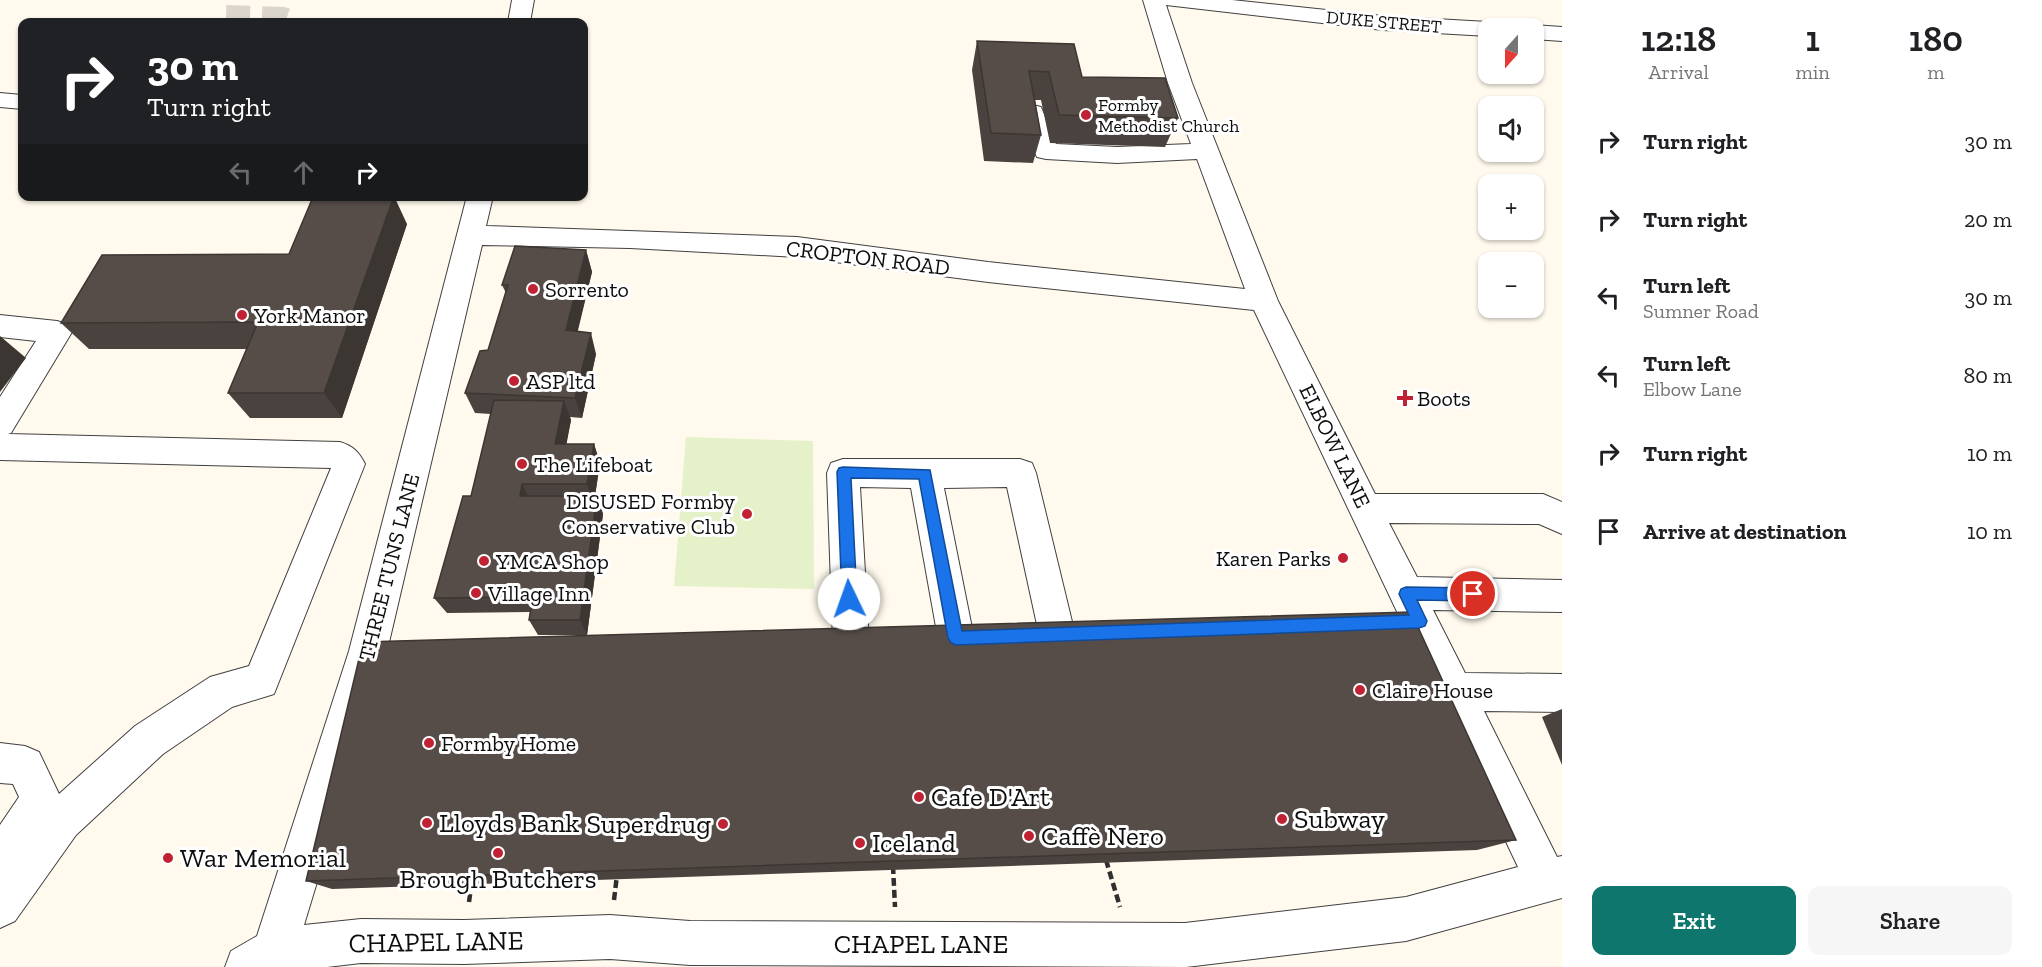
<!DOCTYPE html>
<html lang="en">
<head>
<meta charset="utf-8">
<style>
  :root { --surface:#fff; --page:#f6f6f6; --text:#202124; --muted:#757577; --accent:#0f766e }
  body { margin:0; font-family:"Zilla Slab",serif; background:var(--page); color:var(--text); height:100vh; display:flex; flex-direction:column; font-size:22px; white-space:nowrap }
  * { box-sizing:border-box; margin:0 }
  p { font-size:20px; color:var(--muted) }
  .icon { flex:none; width:33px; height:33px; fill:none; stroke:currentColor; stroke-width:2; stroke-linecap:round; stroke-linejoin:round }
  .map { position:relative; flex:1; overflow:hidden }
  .details { display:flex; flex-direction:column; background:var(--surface); width:480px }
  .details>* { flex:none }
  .banner { position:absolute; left:18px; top:18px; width:570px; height:183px; border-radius:12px; box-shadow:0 2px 4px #0004; background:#202124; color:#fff; overflow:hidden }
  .needle { width:39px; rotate:201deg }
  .tools { position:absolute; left:1478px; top:18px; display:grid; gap:12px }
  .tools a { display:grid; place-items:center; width:66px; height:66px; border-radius:12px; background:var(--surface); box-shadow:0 2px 4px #0004; font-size:30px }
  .pin { position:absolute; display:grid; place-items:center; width:51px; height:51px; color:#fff; margin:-26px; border:3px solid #fff; border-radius:50%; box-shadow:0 2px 6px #0007 }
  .me { position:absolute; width:66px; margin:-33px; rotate:357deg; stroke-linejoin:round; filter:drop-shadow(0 0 4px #0008) }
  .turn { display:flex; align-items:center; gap:21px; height:126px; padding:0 30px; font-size:27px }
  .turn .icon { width:78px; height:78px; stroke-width:2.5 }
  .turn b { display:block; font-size:42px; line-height:51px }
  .lanes { display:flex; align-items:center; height:57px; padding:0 30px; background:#0003; justify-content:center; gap:30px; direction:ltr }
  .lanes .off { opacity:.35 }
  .eta { display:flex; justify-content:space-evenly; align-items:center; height:102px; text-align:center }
  .eta b { font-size:36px; font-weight:600; line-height:42px }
  .action { display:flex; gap:12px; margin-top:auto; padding:12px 30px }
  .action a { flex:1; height:69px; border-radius:12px; background:var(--accent); color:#fff; font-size:24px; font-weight:600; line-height:69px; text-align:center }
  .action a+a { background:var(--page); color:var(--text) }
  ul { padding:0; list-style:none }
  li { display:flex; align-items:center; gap:18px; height:78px; padding:0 30px }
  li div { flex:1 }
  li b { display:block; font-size:22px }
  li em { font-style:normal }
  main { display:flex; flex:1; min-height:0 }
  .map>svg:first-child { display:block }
</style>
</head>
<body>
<main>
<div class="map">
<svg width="1562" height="967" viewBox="0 0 1562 967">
  <rect width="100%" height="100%" fill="#fffaed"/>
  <path fill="#e5f1c8" d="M686,437L813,441L814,589L674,586Z"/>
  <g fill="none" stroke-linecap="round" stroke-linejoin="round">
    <path stroke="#dbd6cb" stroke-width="24" stroke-dasharray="24 12" stroke-linecap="butt" d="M226,17L283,19L291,22"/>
    <g stroke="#404040" stroke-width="2">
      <path id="minor" d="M512,0H534L530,22H508Z
        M1143,0H1232L1383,16L1488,22L1496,24L1499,28H1488V36L1383,30L1166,5L1192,83L1278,301L1375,494H1543L1562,502V534L1539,524L1389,523L1417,577L1562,580V612L1433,610L1465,673L1562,674V712L1484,711L1557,857L1562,856V898L1406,941L1186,967L690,965L610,959L464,964L361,963L327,967H225L231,951L257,936L349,651L467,196H493L486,226L797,237L988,262L1245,289L1197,159L1117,163L1046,159L1037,157L1034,151L1021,112L1025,107L1033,105L1041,107L1056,144L1117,147L1191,144L1168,83ZM482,245L630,248L797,257L988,282L1254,310L1518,867L1406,897L1185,923L690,921L610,915L464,920L361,919L304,925L387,651Z
        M1533,25L1562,27V41L1533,39V28H1524Z
        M0,93L22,95V109L0,107Z
        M0,315L57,321L67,324L72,332L11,433L8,434L340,442C353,446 359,452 365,464L274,694L232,707L163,754L76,835L15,921L0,928V825L19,797L13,784L0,783V743L25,746L39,752L59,794L135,726L210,677L249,666L331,468L0,460V397L36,341L0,337Z
        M843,459H1020L1032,463L1036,473L1075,634L1070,646L1057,651L1044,646L1039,634L1007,487L944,488L974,638L969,650L956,655L943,650L938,638L911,488L860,487L869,641L864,653L851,658L838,653L833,641L827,473L831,463Z"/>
    </g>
    <path stroke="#2f2f2f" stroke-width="4.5" stroke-dasharray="8 4" stroke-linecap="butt" d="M1106,860L1120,907
      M893,866L895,907
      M614,900L617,875
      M469,902L472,880"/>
    <use href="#minor" fill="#fff" fill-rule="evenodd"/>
  </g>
  <path fill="#4a423f" d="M977,41L1082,77L1178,118L1165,147L1050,143L1041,100H1035L1041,135L1033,163L984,161L972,70Z
    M407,224L342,418H250L228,393L247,349H89L61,323L289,254Z
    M586,250L592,272L577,332L596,354L582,418L570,417L571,420L566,444H594L600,463L595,496H597L603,514L587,635H538L529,620L530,612L447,613L434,598L471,496L491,414L475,413L465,393L488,350L506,293L502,285Z
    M1562,709V765L1542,717Z
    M1516,840L1477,850L332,889L306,881Z"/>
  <path fill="#3c3633" d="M394,196L407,224L342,418L324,393Z
    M586,250L592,272L573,351L566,330Z
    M591,333L596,354L582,418L575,398Z
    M0,336L26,358L0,392Z
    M564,401L571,420L563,463L555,444Z
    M594,444L600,463L594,502L587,484Z
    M522,484L531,502L520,496Z
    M597,496L603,514L587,635L580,620Z"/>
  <path fill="#564d49" stroke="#3c3633" stroke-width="1.5" d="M977,41L1074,44L1082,77L1165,78L1178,118L1059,115L1049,72L1029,71L1041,135L991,133Z
    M394,196L324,393H228L258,322L61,323L102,255L289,254L313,197Z
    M515,246L586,250L566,330L591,333L575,398L465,393L480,351L488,350L508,285H502Z
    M494,400L564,401L555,444H594L587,484H522L520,496H597L580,620H529L533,597L434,598L463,496H471Z
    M1411,612L1516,840L306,881L363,642Z"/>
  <path fill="#1a73e8" stroke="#114b97" stroke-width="1.5" d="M843,467L930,470L962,631L1409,615L1399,594L1401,589L1406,587L1473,588L1478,590L1480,594L1478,599L1473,601L1417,600L1427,621L1425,626L1419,628L956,645L951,643L948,638L919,479L851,478L857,599L854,604L849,606L844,604L842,599L837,472L839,468Z"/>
  <g fill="#c02234" stroke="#fff" stroke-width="2">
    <circle cx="1086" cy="115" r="6"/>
    <circle cx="533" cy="289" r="6"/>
    <circle cx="242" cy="315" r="6"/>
    <circle cx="514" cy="381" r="6"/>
    <path d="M1402 389h6v6h6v6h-6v6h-6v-6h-6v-6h6z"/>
    <circle cx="522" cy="464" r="6"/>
    <circle cx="747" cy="514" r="6"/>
    <circle cx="1343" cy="558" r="6"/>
    <circle cx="484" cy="561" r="6"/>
    <circle cx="476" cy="593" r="6"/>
    <circle cx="1360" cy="690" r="6"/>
    <circle cx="429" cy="743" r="6"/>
    <circle cx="919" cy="797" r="6"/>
    <circle cx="1282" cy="819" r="6"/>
    <circle cx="427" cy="823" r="6"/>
    <circle cx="723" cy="824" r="6"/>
    <circle cx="1029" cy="836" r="6"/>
    <circle cx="860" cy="843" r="6"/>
    <circle cx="498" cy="853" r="6"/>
    <circle cx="168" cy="858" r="6"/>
  </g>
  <g text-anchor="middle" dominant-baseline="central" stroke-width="6" stroke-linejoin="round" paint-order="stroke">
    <g font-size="18" fill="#0d0d0d" stroke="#fff">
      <text transform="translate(1384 22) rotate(5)">DUKE STREET</text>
    </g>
    <g font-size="18" fill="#0d0d0d" stroke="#fff" text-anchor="start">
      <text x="1098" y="105">Formby<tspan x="1098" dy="21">Methodist Church</tspan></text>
    </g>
    <g font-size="22" fill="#0d0d0d" stroke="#fff">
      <text transform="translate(868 258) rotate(7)">CROPTON ROAD</text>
      <text transform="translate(1335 446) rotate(64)">ELBOW LANE</text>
      <text transform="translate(389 567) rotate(-76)">THREE TUNS LANE</text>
    </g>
    <g font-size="22" fill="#0d0d0d" stroke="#fff" text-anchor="start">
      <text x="545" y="289">Sorrento</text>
      <text x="254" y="315">York Manor</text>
      <text x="526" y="381">ASP ltd</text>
      <text x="1417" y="398">Boots</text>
      <text x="534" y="464">The Lifeboat</text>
      <text x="735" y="501" text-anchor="end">DISUSED Formby<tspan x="735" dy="25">Conservative Club</tspan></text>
      <text x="1331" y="558" text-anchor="end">Karen Parks</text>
      <text x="496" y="561">YMCA Shop</text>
      <text x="488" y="593">Village Inn</text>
      <text x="1372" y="690">Claire House</text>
      <text x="441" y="743">Formby Home</text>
    </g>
    <g font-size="27" fill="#0d0d0d" stroke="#fff" text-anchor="start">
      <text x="931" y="797">Cafe D'Art</text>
      <text x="1294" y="819">Subway</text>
      <text x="439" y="823">Lloyds Bank</text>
      <text x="711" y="824" text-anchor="end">Superdrug</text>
      <text x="1041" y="836">Caffè Nero</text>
      <text x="872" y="843">Iceland</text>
      <text x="180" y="858">War Memorial</text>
      <text x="498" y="879" text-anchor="middle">Brough Butchers</text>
    </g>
    <g font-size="27" fill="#0d0d0d" stroke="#fff">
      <text transform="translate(436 942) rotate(-1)">CHAPEL LANE</text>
      <text x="921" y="944">CHAPEL LANE</text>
    </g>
  </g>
</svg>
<div class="tools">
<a><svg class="needle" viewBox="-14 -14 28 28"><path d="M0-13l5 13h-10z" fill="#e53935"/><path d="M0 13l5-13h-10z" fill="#757577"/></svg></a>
<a><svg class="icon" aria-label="sound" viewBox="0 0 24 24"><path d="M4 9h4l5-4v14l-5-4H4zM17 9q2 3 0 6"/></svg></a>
<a>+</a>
<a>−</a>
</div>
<div class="pin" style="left:1473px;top:594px;background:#d93025"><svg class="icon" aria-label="arrive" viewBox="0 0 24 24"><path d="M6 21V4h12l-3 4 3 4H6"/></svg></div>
<svg class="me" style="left:849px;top:599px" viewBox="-20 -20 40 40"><circle r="19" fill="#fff"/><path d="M0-13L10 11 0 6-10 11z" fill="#1a73e8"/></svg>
<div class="banner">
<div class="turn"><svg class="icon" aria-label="right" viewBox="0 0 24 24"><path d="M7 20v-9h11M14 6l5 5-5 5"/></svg><div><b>30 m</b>Turn right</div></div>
<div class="lanes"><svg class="icon off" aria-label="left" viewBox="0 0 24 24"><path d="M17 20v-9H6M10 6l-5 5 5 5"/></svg><svg class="icon off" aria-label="ahead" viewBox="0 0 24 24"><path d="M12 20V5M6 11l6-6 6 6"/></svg><svg class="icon" aria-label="right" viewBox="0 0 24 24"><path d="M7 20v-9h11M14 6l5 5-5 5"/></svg></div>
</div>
</div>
<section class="details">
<div class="eta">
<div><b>12:18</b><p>Arrival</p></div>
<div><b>1</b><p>min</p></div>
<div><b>180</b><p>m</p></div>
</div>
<ul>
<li><svg class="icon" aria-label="right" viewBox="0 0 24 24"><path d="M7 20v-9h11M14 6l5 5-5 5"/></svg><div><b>Turn right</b></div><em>30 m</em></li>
<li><svg class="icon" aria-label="right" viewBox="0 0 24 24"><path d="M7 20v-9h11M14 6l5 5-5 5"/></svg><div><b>Turn right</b></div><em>20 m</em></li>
<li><svg class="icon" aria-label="left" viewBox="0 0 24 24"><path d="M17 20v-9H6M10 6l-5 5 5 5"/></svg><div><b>Turn left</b><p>Sumner Road</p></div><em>30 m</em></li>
<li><svg class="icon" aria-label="left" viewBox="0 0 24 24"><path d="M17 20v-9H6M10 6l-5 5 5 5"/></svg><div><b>Turn left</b><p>Elbow Lane</p></div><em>80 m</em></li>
<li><svg class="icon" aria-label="right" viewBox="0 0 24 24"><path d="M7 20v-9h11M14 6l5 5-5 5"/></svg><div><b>Turn right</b></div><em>10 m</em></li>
<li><svg class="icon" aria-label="arrive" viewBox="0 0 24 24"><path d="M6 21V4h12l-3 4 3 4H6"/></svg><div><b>Arrive at destination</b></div><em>10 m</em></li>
</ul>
<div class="action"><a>Exit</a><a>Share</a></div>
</section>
</main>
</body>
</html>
